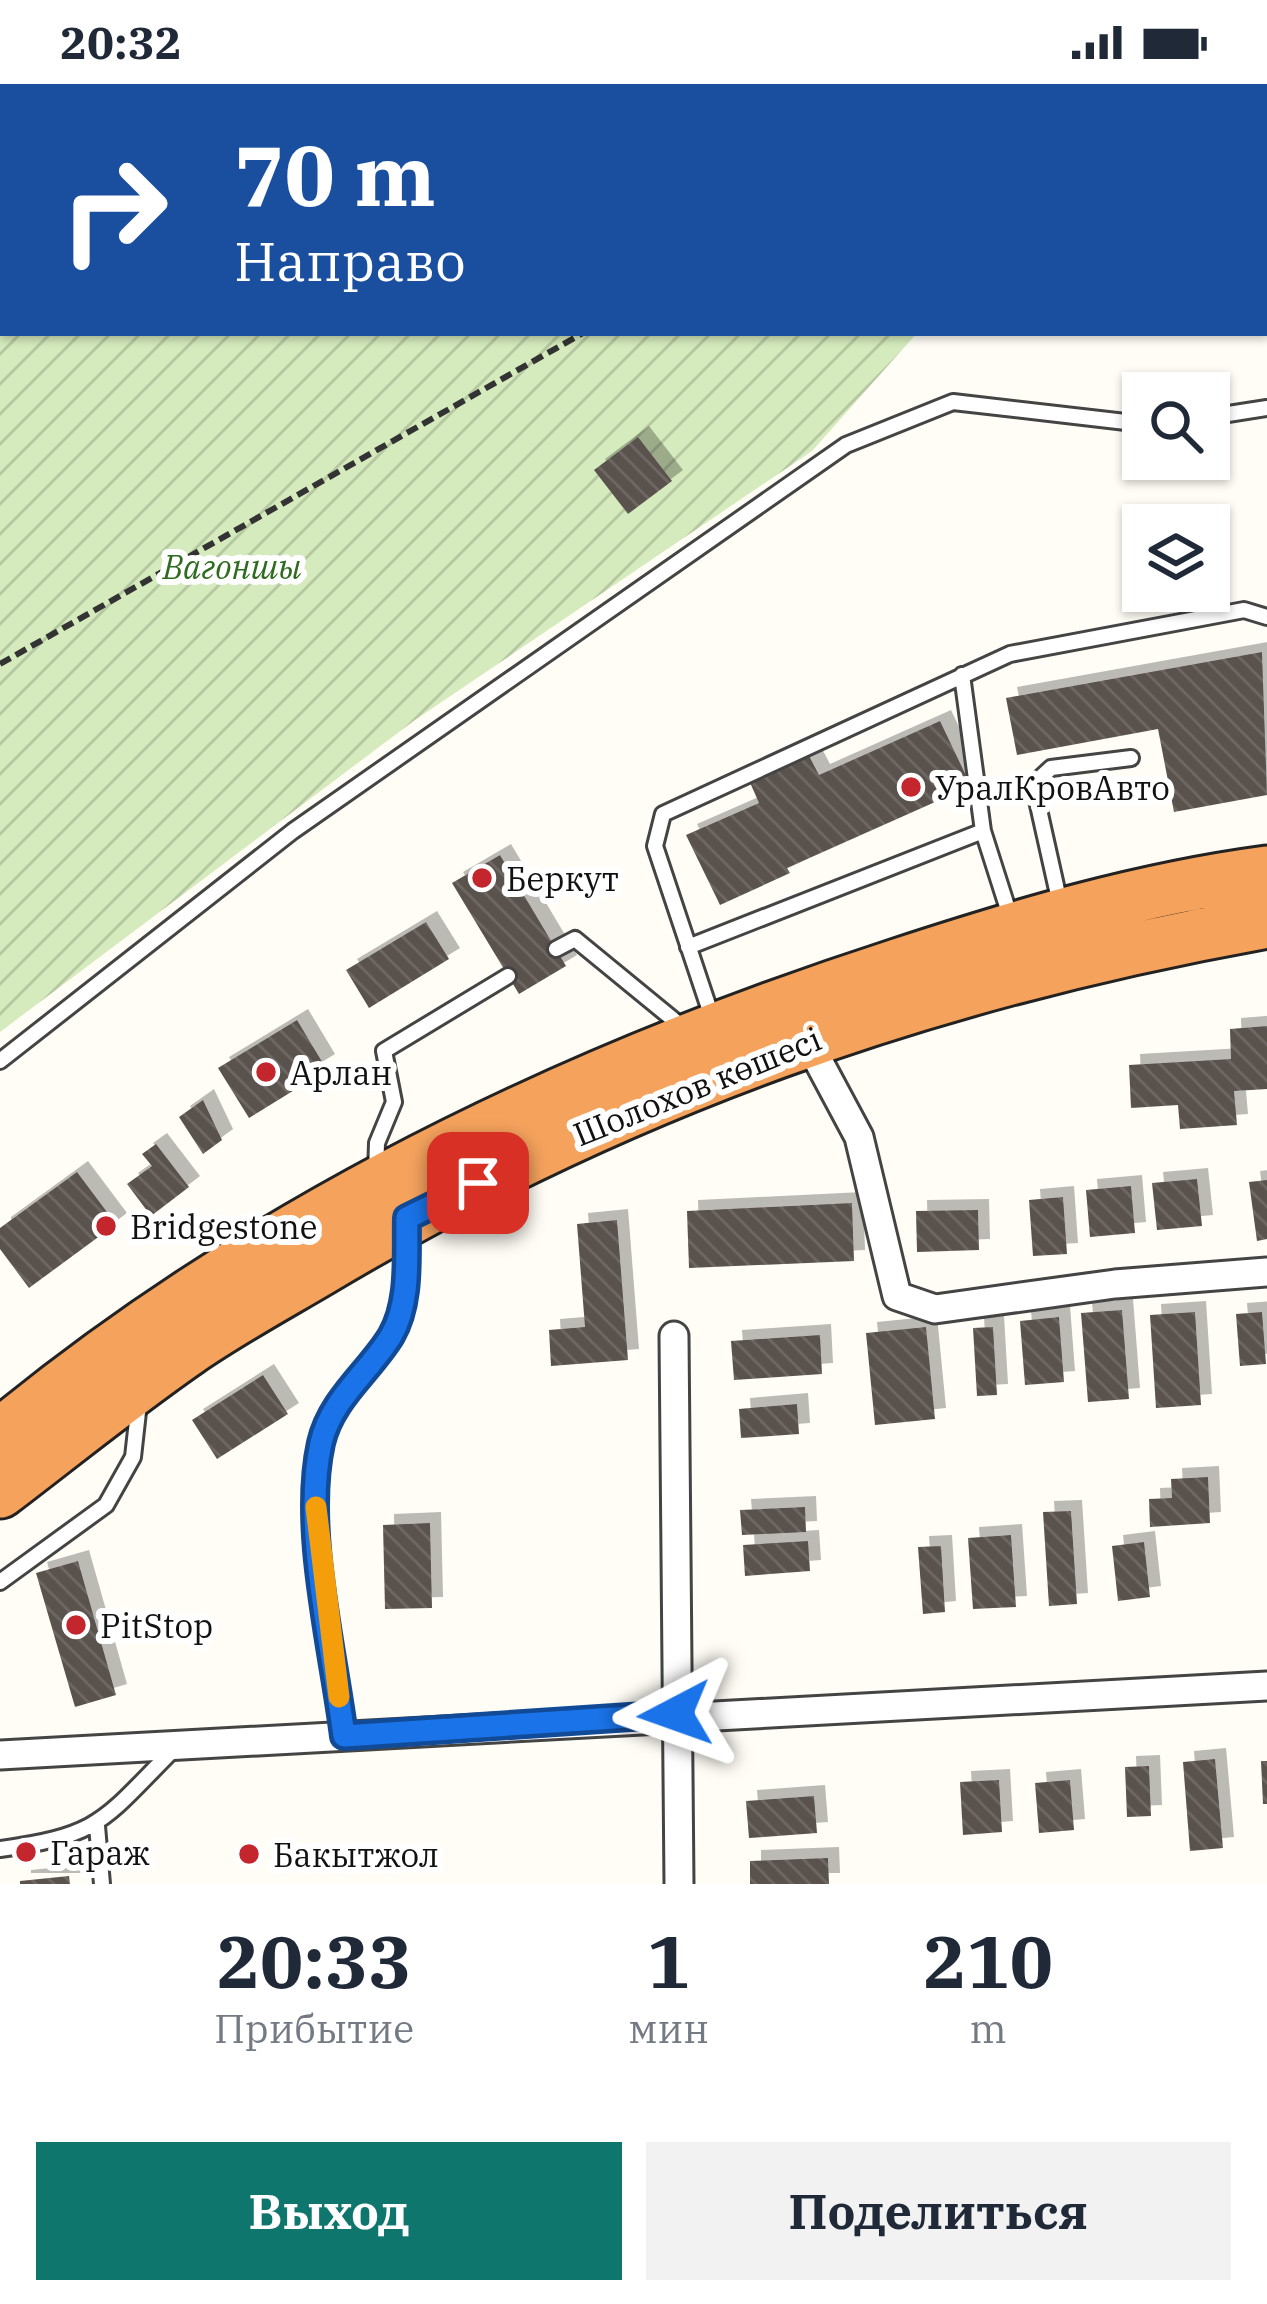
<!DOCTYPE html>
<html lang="ru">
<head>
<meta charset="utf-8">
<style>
  :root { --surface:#fff; --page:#f2f2f3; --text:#1f2937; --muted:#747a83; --accent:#0f766e }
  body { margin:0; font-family:"IBM Plex Serif",serif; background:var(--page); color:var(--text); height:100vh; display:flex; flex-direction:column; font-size:45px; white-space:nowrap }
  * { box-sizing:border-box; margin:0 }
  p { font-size:39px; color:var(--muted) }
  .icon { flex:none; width:66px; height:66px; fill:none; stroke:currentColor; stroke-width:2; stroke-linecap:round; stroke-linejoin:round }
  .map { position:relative; height:1800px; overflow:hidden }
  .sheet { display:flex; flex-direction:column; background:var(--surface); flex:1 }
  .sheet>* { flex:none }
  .guide { position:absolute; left:0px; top:0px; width:1269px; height:252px; box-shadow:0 3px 9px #0004; background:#1a4fa0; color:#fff; overflow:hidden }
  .buttons { position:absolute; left:1122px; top:288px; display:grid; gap:24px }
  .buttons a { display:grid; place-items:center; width:108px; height:108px; border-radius:0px; background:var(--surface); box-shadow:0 3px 9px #0004; font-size:60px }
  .pin { position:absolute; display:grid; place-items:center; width:102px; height:102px; color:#fff; margin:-51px; border-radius:24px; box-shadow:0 6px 18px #0006 }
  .me { position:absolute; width:132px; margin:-66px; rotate:266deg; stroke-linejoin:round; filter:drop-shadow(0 0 9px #0008) }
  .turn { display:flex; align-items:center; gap:42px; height:252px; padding:0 36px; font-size:54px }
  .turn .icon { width:156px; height:156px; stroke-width:2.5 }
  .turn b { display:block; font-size:84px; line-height:102px }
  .eta { display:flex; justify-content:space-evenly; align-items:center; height:204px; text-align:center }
  .eta b { font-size:72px; font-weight:700; line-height:84px }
  .action { display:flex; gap:24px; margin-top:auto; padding:24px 36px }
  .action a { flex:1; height:138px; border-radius:0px; background:var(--accent); color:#fff; font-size:48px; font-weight:700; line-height:138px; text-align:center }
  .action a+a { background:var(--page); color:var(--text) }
  .status { display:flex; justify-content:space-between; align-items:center; height:84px; padding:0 60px; background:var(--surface); direction:ltr }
  .status svg { height:33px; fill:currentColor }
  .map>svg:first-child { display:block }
</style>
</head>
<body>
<div class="status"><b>20:32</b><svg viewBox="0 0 49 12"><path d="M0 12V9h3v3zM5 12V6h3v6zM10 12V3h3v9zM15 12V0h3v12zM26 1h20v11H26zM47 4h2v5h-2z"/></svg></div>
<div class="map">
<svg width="1267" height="1800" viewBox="0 0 1267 1800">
  <defs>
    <pattern id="garden-furrows" width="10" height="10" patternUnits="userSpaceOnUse" patternTransform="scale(3)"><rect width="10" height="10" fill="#d5ebbd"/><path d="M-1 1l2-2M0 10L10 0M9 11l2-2" fill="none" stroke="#b6c8a1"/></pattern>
    <pattern id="building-back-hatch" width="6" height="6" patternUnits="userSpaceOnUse" patternTransform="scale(3)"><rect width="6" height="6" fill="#5a524d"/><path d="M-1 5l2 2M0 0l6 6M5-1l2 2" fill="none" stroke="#6d6662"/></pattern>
    <filter id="shadow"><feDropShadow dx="11" dy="-11" stdDeviation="0" flood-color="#0004"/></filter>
  </defs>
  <rect width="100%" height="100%" fill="#fffdf5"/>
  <path fill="url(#garden-furrows)" d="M0,0H1138L3,3V249H917L812,367L415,636L0,948Z"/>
  <path fill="url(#building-back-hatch)" filter="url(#shadow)" d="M638,353L672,397L628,430L594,386Z
    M1262,568L1267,711L1174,728L1158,645L1017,671L1006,614Z
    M940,637L971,702L787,784L790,789L720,821L686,751L759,719L748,694L807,668L819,691Z
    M500,771L566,882L519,910L452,799Z
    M426,838L449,875L369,924L346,886Z
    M297,936L324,981L306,992L309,997L249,1034L218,984Z
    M1267,942V1005L1234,1007L1237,1041L1180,1045L1178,1021L1131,1024L1129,981L1231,975L1230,945Z
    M203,1016L222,1056L203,1070L179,1033Z
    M156,1060L189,1103L151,1132L127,1100L152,1082L142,1070Z
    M77,1088L116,1140L29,1204L0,1165V1144Z
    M1197,1095L1202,1142L1157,1146L1152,1099Z
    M1267,1096V1155L1257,1157L1249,1098Z
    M1131,1102L1135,1149L1090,1153L1086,1106Z
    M1063,1113L1067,1170L1033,1172L1029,1116Z
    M852,1119L854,1177L689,1184L687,1127Z
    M978,1126L979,1166L917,1168L916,1127Z
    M617,1136L628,1276L551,1282L549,1246L585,1243L577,1140Z
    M1122,1226L1129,1315L1088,1318L1081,1229Z
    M1195,1228L1201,1321L1156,1324L1150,1231Z
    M1262,1228L1266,1280L1240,1282L1236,1230Z
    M1059,1233L1064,1298L1025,1301L1020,1237Z
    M926,1243L935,1335L875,1341L866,1249Z
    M993,1243L997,1311L977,1312L973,1244Z
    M820,1251L822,1290L734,1296L731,1257Z
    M263,1291L288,1330L217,1375L192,1336Z
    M797,1320L799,1350L741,1354L739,1325Z
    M1208,1393L1210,1439L1150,1443L1149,1415L1172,1414L1171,1395Z
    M805,1423L806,1448L742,1451L740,1426Z
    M1071,1427L1077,1520L1049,1522L1043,1428Z
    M430,1439L432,1524L385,1525L383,1441Z
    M1011,1451L1016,1523L973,1525L968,1454Z
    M808,1457L810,1487L745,1492L743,1461Z
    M1144,1458L1150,1513L1118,1517L1112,1462Z
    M941,1462L945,1528L923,1530L918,1463Z
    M78,1477L116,1611L75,1623L36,1489Z
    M1215,1675L1223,1764L1190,1767L1183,1678Z
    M1261,1677H1267V1720H1263Z
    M1149,1682L1151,1732L1127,1733L1125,1683Z
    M999,1696L1002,1748L963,1751L960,1698Z
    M1070,1696L1074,1746L1039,1749L1035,1699Z
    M814,1712L817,1749L749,1754L746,1717Z
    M828,1774L829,1800H750V1777Z
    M69,1792L70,1800H20V1797Z"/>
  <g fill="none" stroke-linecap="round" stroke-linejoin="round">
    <g stroke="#444" stroke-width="20">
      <path id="lane" d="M1209,333L1267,324
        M962,591L983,747
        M1061,824L1036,712L1038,696L1051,684L1131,674
        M688,863L983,747L1012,838
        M556,865L575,855L686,946
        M714,939L655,762L663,730L1010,570L1244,526L1267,533
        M0,977L293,747L846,361L953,318L1143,340
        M376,1089L377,1059L394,1018L384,967L508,892
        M0,1498L106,1421L133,1373L139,1319
        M343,1652C333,1570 302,1436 321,1358C332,1313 371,1288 392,1251C408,1222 406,1183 407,1151
        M97,1742L102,1800
        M0,1765C102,1751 103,1736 173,1666"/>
    </g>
    <g stroke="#444" stroke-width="33">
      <path id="street" d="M806,954L859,1053L897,1212L935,1225L1115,1200L1267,1188
        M674,1252L679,1800
        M0,1671L1267,1602"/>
    </g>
    <g stroke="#222" stroke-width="57">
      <path id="highway" d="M0,1351C261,1135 576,985 897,881C1019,841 1140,805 1267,788
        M0,1408C62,1361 123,1311 188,1266C230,1237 276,1212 320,1186C618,1008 926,899 1267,838"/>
    </g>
    <path stroke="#333" stroke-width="6" stroke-dasharray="12 6" stroke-linecap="butt" d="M767,0L859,3
      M1090,3L1093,0
      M0,166H3
      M0,580L583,249"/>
    <use href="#lane" stroke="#fff" stroke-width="14"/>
    <use href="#street" stroke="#fff" stroke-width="27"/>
    <use href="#highway" stroke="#f5a25d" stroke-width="51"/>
  </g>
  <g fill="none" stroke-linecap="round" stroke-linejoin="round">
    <g stroke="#114b97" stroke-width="30">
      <path id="route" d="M478,1099L407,1134C406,1171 411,1218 391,1252C369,1288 331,1315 321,1359C302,1444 333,1565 344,1652L675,1630"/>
    </g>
    <use href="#route" stroke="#1a73e8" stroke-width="21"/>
    <path stroke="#f59e0b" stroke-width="21" d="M316,1423L339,1613"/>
  </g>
  <g fill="#c4262e" stroke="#fff" stroke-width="4.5">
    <circle cx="911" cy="703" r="12"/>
    <circle cx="482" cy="794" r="12"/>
    <circle cx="266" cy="988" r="12"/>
    <circle cx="106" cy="1142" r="12"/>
    <circle cx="76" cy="1541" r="12"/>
    <circle cx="26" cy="1768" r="12"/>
    <circle cx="249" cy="1770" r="12"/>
  </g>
  <g text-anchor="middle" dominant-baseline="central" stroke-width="12" stroke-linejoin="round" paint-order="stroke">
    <g font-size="33" font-style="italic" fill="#2f6b1f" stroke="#fff">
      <text x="232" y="482">Вагоншы</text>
    </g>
    <g font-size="33" fill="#111" stroke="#fff" text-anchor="start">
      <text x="935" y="703">УралКровАвто</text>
      <text x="506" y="794">Беркут</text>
      <text x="290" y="988">Арлан</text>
      <text x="130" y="1142">Bridgestone</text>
      <text x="100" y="1541">PitStop</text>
      <text x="50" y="1768">Гараж</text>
      <text x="273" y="1770">Бакытжол</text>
    </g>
    <g font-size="33" fill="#111" stroke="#fff">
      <text transform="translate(697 1002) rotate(-22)">Шолохов көшесі</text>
    </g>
  </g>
</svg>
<div class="buttons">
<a><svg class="icon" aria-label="search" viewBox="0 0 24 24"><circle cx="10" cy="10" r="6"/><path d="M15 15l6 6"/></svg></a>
<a><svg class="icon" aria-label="layers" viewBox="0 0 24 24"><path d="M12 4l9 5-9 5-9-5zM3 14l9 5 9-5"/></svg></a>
</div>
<div class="pin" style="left:478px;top:1099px;background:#d93025"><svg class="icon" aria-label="arrive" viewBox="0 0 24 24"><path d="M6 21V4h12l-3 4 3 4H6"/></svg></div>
<svg class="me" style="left:675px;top:1630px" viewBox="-20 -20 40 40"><path d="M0-17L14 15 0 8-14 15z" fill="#1a73e8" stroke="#fff" stroke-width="4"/></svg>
<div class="guide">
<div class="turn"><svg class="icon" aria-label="right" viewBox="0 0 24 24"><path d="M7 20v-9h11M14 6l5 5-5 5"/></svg><div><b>70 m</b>Направо</div></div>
</div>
</div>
<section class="sheet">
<div class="eta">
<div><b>20:33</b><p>Прибытие</p></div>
<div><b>1</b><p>мин</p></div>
<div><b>210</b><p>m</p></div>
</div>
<div class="action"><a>Выход</a><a>Поделиться</a></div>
</section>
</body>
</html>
